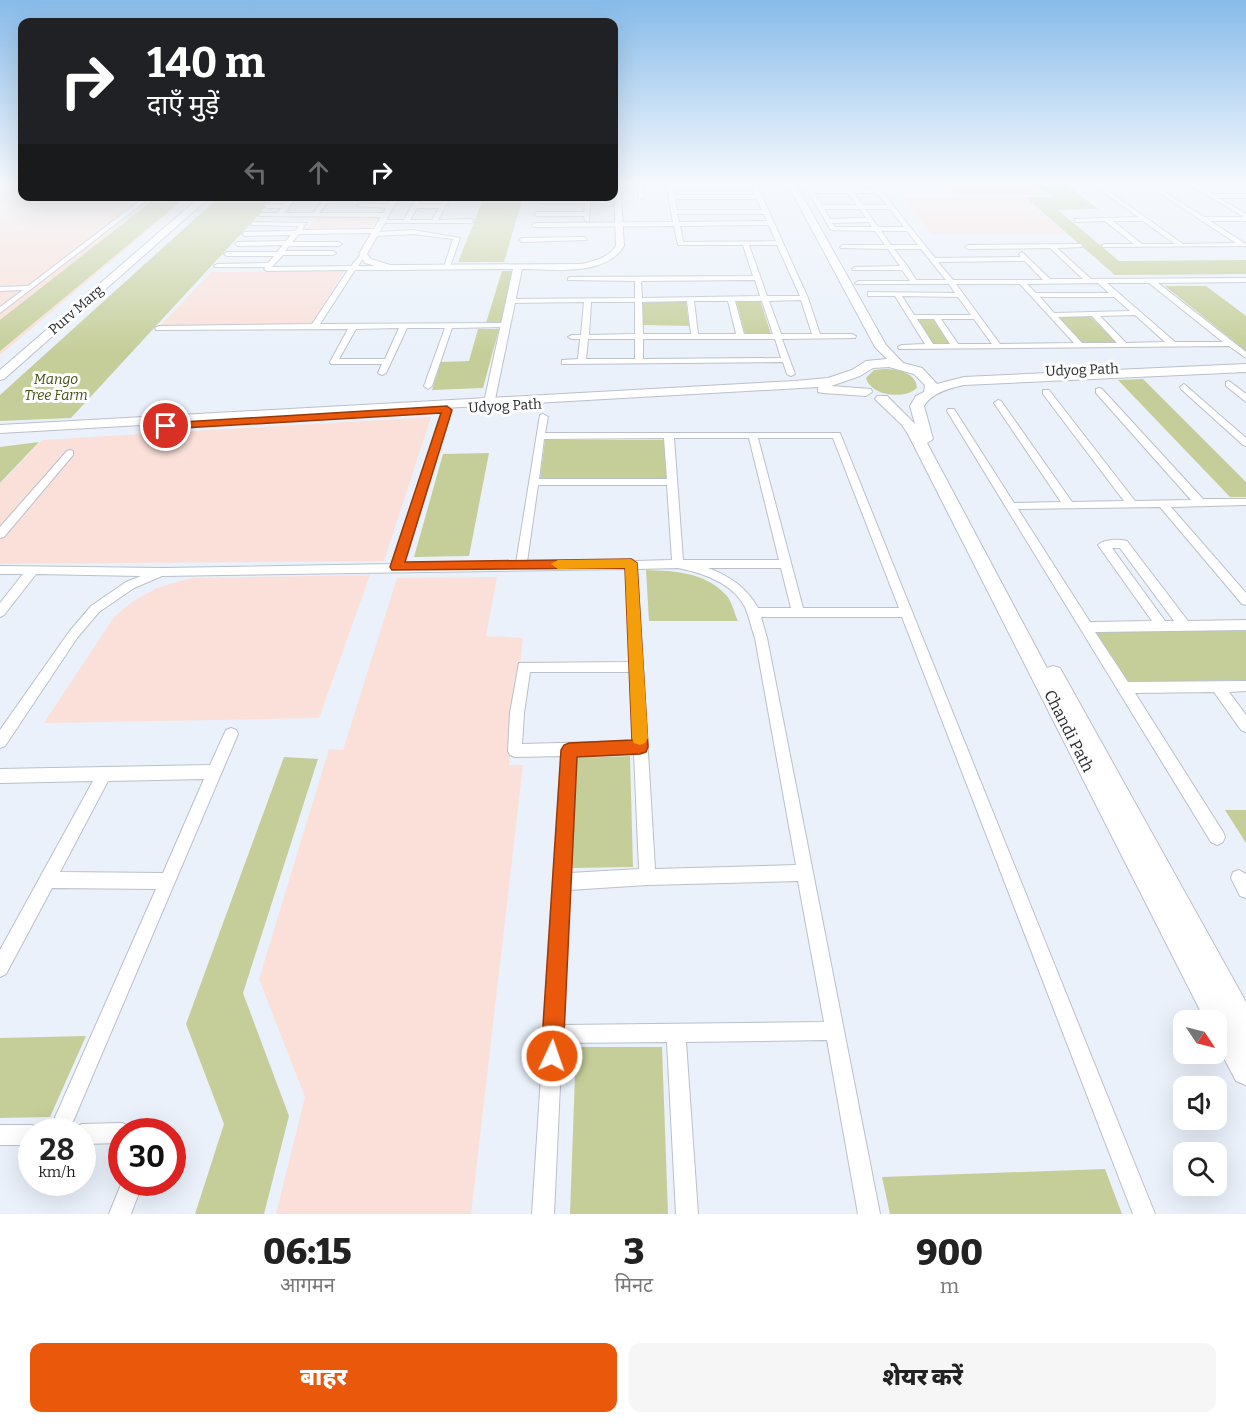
<!DOCTYPE html>
<html lang="hi">
<head>
<meta charset="utf-8">
<style>
  :root { --surface:#fff; --page:#f6f6f6; --text:#222; --muted:#767676; --accent:#ea580c }
  body { margin:0; font-family:Bitter,"Noto Sans Devanagari",serif; background:var(--page); color:var(--text); height:100vh; display:flex; flex-direction:column; font-size:22px; white-space:nowrap }
  * { box-sizing:border-box; margin:0 }
  p { font-size:20px; color:var(--muted) }
  .icon { flex:none; width:33px; height:33px; fill:none; stroke:currentColor; stroke-width:2; stroke-linecap:round; stroke-linejoin:round }
  .map { position:relative; height:1214px; overflow:hidden }
  .sheet { display:flex; flex-direction:column; background:var(--surface); flex:1 }
  .sheet>* { flex:none }
  .banner { position:absolute; left:18px; top:18px; width:600px; height:183px; border-radius:12px; box-shadow:0 6px 24px #0002; background:#202124; color:#fff; overflow:hidden }
  .needle { width:39px; rotate:125deg }
  .buttons { position:absolute; left:1173px; top:1010px; display:grid; gap:12px }
  .buttons a { display:grid; place-items:center; width:54px; height:54px; border-radius:12px; background:var(--surface); box-shadow:0 6px 24px #0002; font-size:30px }
  .speed { position:absolute; left:18px; top:1118px; display:flex; gap:12px; font-size:30px; font-weight:700; text-align:center }
  .speed>* { display:grid; place-content:center; width:78px; height:78px; border-radius:50%; background:var(--surface); box-shadow:0 6px 24px #0002; line-height:1 }
  .speed small { font-size:15px; font-weight:400 }
  .speed .limit { border:9px solid #d22; background:#fff; color:#111 }
  .pin { position:absolute; display:grid; place-items:center; width:51px; height:51px; color:#fff; margin:-26px; border:3px solid #fff; border-radius:50%; box-shadow:0 2px 6px #0007 }
  .me { position:absolute; width:66px; margin:-33px; rotate:3deg; stroke-linejoin:round; filter:drop-shadow(0 0 4px #0008) }
  .turn { display:flex; align-items:center; gap:21px; height:126px; padding:0 30px; font-size:27px }
  .turn .icon { width:78px; height:78px; stroke-width:2.5 }
  .turn b { display:block; font-size:42px; line-height:51px }
  .lanes { display:flex; align-items:center; height:57px; padding:0 30px; background:#0003; justify-content:center; gap:30px; direction:ltr }
  .lanes .off { opacity:.35 }
  .eta { display:flex; justify-content:space-evenly; align-items:center; height:102px; text-align:center }
  .eta b { font-size:36px; font-weight:800; line-height:42px }
  .button { display:flex; gap:12px; margin-top:auto; padding:12px 30px }
  .button a { flex:1; height:69px; border-radius:12px; background:var(--accent); color:#fff; font-size:24px; font-weight:800; line-height:69px; text-align:center }
  .button a+a { background:var(--page); color:var(--text) }
  .map>svg:first-child { display:block }
</style>
</head>
<body>
<div class="map">
<svg width="1246" height="1214" viewBox="0 0 1246 1214">
  <rect width="100%" height="100%" fill="#eaf1fa"/>
  <path fill="#f9e0d7" d="M0,183H22V196L188,197L0,355Z"/>
  <path fill="#fae0d9" d="M944,183H1033L1048,196H955Z
    M903,198H1025L1066,234H932Z
    M380,215L370,229L306,230L317,216Z
    M344,271L312,324L161,325L211,272Z
    M431,417L384,561L0,564V484L42,440Z
    M370,575L319,718L44,723L114,617L132,602L157,588L191,578Z
    M497,577L486,636L523,638L509,765H523L471,1214H276L305,1097L259,979L329,749L343,750L397,578Z"/>
  <path fill="#c5ce99" d="M1035,183H1064L1098,209L1058,210L1119,261L1246,260V274L1115,275L1025,197H1051Z
    M157,197H186L0,351V320Z
    M219,197H275L71,418L0,421V395Z
    M484,197H523L504,262H458Z
    M502,271H514L502,323H486Z
    M1165,286H1206L1246,316V351Z
    M736,300H760L771,334H745Z
    M643,301L686,302L689,326L643,325Z
    M1058,317H1091L1116,342H1082Z
    M934,318L952,345H931L914,319Z
    M478,329H499L483,388L432,390L441,362L469,361Z
    M884,369C897,369 916,372 917,388C904,400 871,396 866,378L874,370Z
    M1143,379L1246,482V497H1230L1118,380Z
    M545,440H666L669,479H540Z
    M39,442L0,483V447Z
    M489,453L469,556L414,557L443,454Z
    M646,570C674,571 705,572 726,595C732,601 734,613 738,621H649Z
    M1246,628V680L1127,682L1095,631Z
    M630,756L633,867L571,868L574,758Z
    M284,757L318,759L243,993L289,1116L264,1214H195L224,1124L186,1024Z
    M1225,810H1246V843Z
    M86,1036L50,1117L0,1118V1038Z
    M576,1047H662L668,1214H570Z
    M1105,1169L1122,1214H890L882,1177Z"/>
  <g fill="none" stroke-linecap="round" stroke-linejoin="round">
    <g stroke="#bac0c9" stroke-width="2">
      <path id="minor" d="M637,183H643L644,199L639,198Z
        M666,183H756L808,298L820,334H852L856,336L855,338L782,339L795,374L791,376L787,374L783,362L562,364V360L578,359L580,339H572L568,337L572,335H581L584,302L511,303H508V299L635,298V281L568,280V278L570,277L753,276L743,245H678L674,226L535,227L532,225L535,223L673,222ZM673,188H752L756,195H674ZM675,199H757L762,210H677ZM677,214H764L767,221L679,222ZM769,225L776,241L683,242L680,226ZM749,245H777L800,296H767ZM755,280L760,296L642,298L641,281ZM801,300L812,334H781L769,301ZM687,301L691,334H643L642,302ZM694,301H728L736,334H698ZM735,301H762L773,334H744ZM591,302H635V334L589,335ZM588,339H635V359H586ZM643,339H775L781,358L643,359Z
        M807,183L812,189H874L870,183H875L935,258L1021,257L1019,254L1022,252L1050,279H1083L1050,248L968,249L965,247L968,245L1080,244L1082,245V247L1057,248L1091,279L1246,278V282L1158,283L1246,352V358L1229,346L899,349L898,347L902,345L925,344L895,296H868V292L955,293L949,284H856L855,283L858,281H910L902,270H853L852,269L855,267L900,266L888,249L841,248L840,247L843,245H885L875,231L831,230L804,185ZM814,193H848L857,205H822ZM854,193H877L887,205H863ZM824,209H860L866,218L830,219ZM865,209H890L904,227H878ZM869,222L872,227H835L832,223ZM881,231H907L918,245H891ZM894,249H921L946,280H916L908,267ZM1025,261L1043,280H953L938,262ZM1098,283L1109,293H1036L1027,284ZM1107,283H1149L1223,342H1175ZM956,284H1020L1074,343L1000,344ZM902,296L958,297L971,315H914ZM1040,297H1114L1130,311L1054,313ZM1135,315L1165,342L1126,343L1100,316ZM1092,316L1117,343H1082L1058,317ZM917,319H934L950,344H933ZM941,319H974L992,344H958Z
        M1091,183H1097L1183,244L1236,243L1144,183H1172L1153,185L1204,217H1244L1187,183H1193L1213,194H1246V198H1218L1246,214V221H1210L1246,244V246L1102,247V245L1104,244H1134L1105,221L1076,222L1074,219L1138,217ZM1113,221H1143L1175,244H1142Z
        M146,196H152L0,313V307L23,290L0,291V287L28,286Z
        M271,196H298L284,213H313L327,196H332L319,213H386L389,215L386,217L259,216L261,213H277L282,208H267L265,205L285,204L290,199H273Z
        M363,196H399L400,197L397,199H365Z
        M417,196H423L418,204H441L446,196H451L438,220L471,219L474,221L471,223H380L382,220H404ZM417,208H439L432,220H410Z
        M585,196H591L589,221H585L584,216H537L534,214L537,212H584L585,203H539L536,201L539,199H585Z
        M359,203L391,204L394,206L391,208L357,206Z
        M253,222L306,223L302,230L376,229L378,232L413,230L460,238L450,267L447,269L444,267L453,239L413,234L375,236L373,233L299,234L292,242H339L342,244L339,246H289L285,251H333L336,253L333,255H283L272,267L351,266L363,252L366,254L358,266H389L392,268L389,270H355L320,324L506,323L510,325L506,327L452,328L432,386L428,389L424,386L445,328H407L386,373L382,375L378,373L382,364H331L330,362L348,329L156,330L155,328L159,326L312,324L348,270L267,271L264,269L265,267H215L214,266L217,264L268,263L274,256H227L224,254L227,252H277L283,245L238,246L235,244L238,242L286,241L291,235L245,236L242,234L245,232L295,231L299,226L251,225ZM399,328L385,359H339L356,329Z
        M585,237L587,240L522,242L519,240L522,238Z
        M1229,381L1246,394V402L1226,386V382Z
        M1184,384L1246,438V446L1243,445L1181,389L1180,387Z
        M1099,388L1102,389L1203,499H1246V505L1171,507L1246,593V605L1242,604L1160,507L1018,509L1090,622L1152,621L1098,545C1104,539 1119,539 1127,541L1188,621L1246,620V630L1095,632L1128,682L1246,681V691L1229,692L1246,715V732L1241,730L1214,692L1135,693L1223,832L1225,837L1223,842L1217,845L1211,842L947,411L948,409H954L1014,503L1061,502L994,403L998,400L1001,401L1072,502L1124,501L1043,394V390H1049L1135,501L1191,500L1096,393V389ZM1112,548H1120L1174,621H1165Z
        M447,407L451,410L404,564L516,563L540,415L543,414L548,417L545,433H840L1155,1214H1133L902,617H761L767,638L880,1214H858L827,1040L686,1042L698,1214H676L667,1042L562,1043L554,1214H532L562,756L515,757L510,755L508,751L510,713L519,663L630,662L626,569L162,576L134,588L99,612L77,638L5,746L0,748V730L69,632L91,606L126,582L141,576L36,574L4,615L0,617V603L23,574H0V566L163,568L392,564L443,410ZM664,438L667,479H539L544,439ZM674,438H749L779,560H683ZM758,438H833L899,608H803ZM538,485H667L672,560L635,561L631,559L627,561L527,562ZM678,568C703,573 733,583 745,607C749,616 751,627 755,638L796,865L655,869L637,569ZM708,568H781L791,608H758C747,588 730,576 708,568ZM530,672H630L633,741L522,744L524,713ZM634,753L639,869L570,873L576,755ZM798,881L824,1022L563,1025L569,890L647,885Z
        M70,450L73,451V455L4,537L0,538V527L67,451Z
        M231,728L236,730L238,734L69,1131H49L156,889L52,888L6,974L0,977V950L93,781L0,783V769L210,765L226,730ZM204,779L163,873L60,872L108,781Z
        M1239,870L1246,874V898L1240,896L1231,878L1233,872Z
        M122,1123L129,1126L131,1131H122V1143L82,1144V1131H73L75,1127L82,1124Z
        M0,1125H32L39,1128L40,1131H32V1145H0Z
        M122,1182H143L131,1214H109Z"/>
    </g>
    <g stroke="#bac0c9" stroke-width="2">
      <path id="tertiary" d="M614,183H620L624,246C605,277 553,269 522,269L493,409H485L483,407L513,269L389,270L365,263L359,254L393,196H400L367,254L371,259L390,265L581,264C595,261 608,258 616,246Z"/>
    </g>
    <g stroke="#bac0c9" stroke-width="2">
      <path id="secondary" d="M787,183H795L886,345L903,363L922,368L937,384L964,377L1246,364V372L964,385C950,388 931,393 924,406L933,439L927,443L1047,668L1053,666L1060,668L1246,1002V1085L1236,1081L1216,1043V1020H1205L908,434L902,425L875,399L877,396H887L915,424L910,406L916,396L924,392L925,385L914,374L889,367L873,368L860,376L831,386L871,389L872,392L866,396L823,393L818,392V387L0,433V425L795,381L828,378L852,370L866,361L887,359L875,347Z
        M201,196H211L4,379L0,380V370Z"/>
    </g>
    <use href="#minor" fill="#fff" fill-rule="evenodd"/>
    <use href="#tertiary" fill="#fff" fill-rule="evenodd"/>
    <use href="#secondary" fill="#fff" fill-rule="evenodd"/>
  </g>
  <linearGradient id="sky" x2="0" y2="1"><stop stop-color="#87bbe9"/><stop offset="0.52" stop-color="#f6f9fd"/><stop offset="1" stop-color="#f6f9fd" stop-opacity="0"/></linearGradient>
  <rect width="1246" height="353" fill="url(#sky)"/>
  <path fill="#ea580c" stroke="#983908" stroke-width="1.5" d="M447,406L452,410L405,562L631,559L637,563L648,747L646,752L640,754L577,757L563,1056L560,1064L552,1067L544,1064L541,1056L561,750L564,745L569,743L632,740L625,568L392,570L390,567L441,413L166,429L161,426L166,423Z"/>
  <path fill="#f59e0b" d="M631,559L637,563L648,738L645,743L640,745L634,743L632,738L625,568L558,569L551,564L558,560Z"/>
  <g text-anchor="middle" dominant-baseline="central" stroke-width="6" stroke-linejoin="round" paint-order="stroke">
    <g font-size="14" fill="#26282c" stroke="#fdfdfd">
      <text transform="translate(76 310) rotate(-41)">Purv Marg</text>
      <text transform="translate(1082 370) rotate(-2)">Udyog Path</text>
      <text transform="translate(505 406) rotate(-3)">Udyog Path</text>
    </g>
    <g font-size="14" font-style="italic" fill="#495013" stroke="#fdfdfd">
      <text x="56" y="379">Mango<tspan x="56" dy="16">Tree Farm</tspan></text>
    </g>
    <g font-size="16" fill="#26282c" stroke="#fdfdfd">
      <text transform="translate(1069 731) rotate(63)">Chandi Path</text>
    </g>
  </g>
</svg>
<div class="buttons">
<a><svg class="needle" viewBox="-14 -14 28 28"><path d="M0-13l5 13h-10z" fill="#e53935"/><path d="M0 13l5-13h-10z" fill="#767676"/></svg></a>
<a><svg class="icon" aria-label="sound" viewBox="0 0 24 24"><path d="M4 9h4l5-4v14l-5-4H4zM17 9q2 3 0 6"/></svg></a>
<a><svg class="icon" aria-label="search" viewBox="0 0 24 24"><circle cx="10" cy="10" r="6"/><path d="M15 15l6 6"/></svg></a>
</div>
<div class="speed"><div>28<small>km/h</small></div><div class="limit">30</div></div>
<div class="pin" style="left:166px;top:426px;background:#d93025"><svg class="icon" aria-label="arrive" viewBox="0 0 24 24"><path d="M6 21V4h12l-3 4 3 4H6"/></svg></div>
<svg class="me" style="left:552px;top:1056px" viewBox="-20 -20 40 40"><circle r="17" fill="#ea580c" stroke="#fff" stroke-width="3"/><path d="M0-11L8 9 0 5-8 9z" fill="#fff"/></svg>
<div class="banner">
<div class="turn"><svg class="icon" aria-label="right" viewBox="0 0 24 24"><path d="M7 20v-9h11M14 6l5 5-5 5"/></svg><div><b>140 m</b>दाएँ मुड़ें</div></div>
<div class="lanes"><svg class="icon off" aria-label="left" viewBox="0 0 24 24"><path d="M17 20v-9H6M10 6l-5 5 5 5"/></svg><svg class="icon off" aria-label="ahead" viewBox="0 0 24 24"><path d="M12 20V5M6 11l6-6 6 6"/></svg><svg class="icon" aria-label="right" viewBox="0 0 24 24"><path d="M7 20v-9h11M14 6l5 5-5 5"/></svg></div>
</div>
</div>
<section class="sheet">
<div class="eta">
<div><b>06:15</b><p>आगमन</p></div>
<div><b>3</b><p>मिनट</p></div>
<div><b>900</b><p>m</p></div>
</div>
<div class="button"><a>बाहर</a><a>शेयर करें</a></div>
</section>
</body>
</html>
